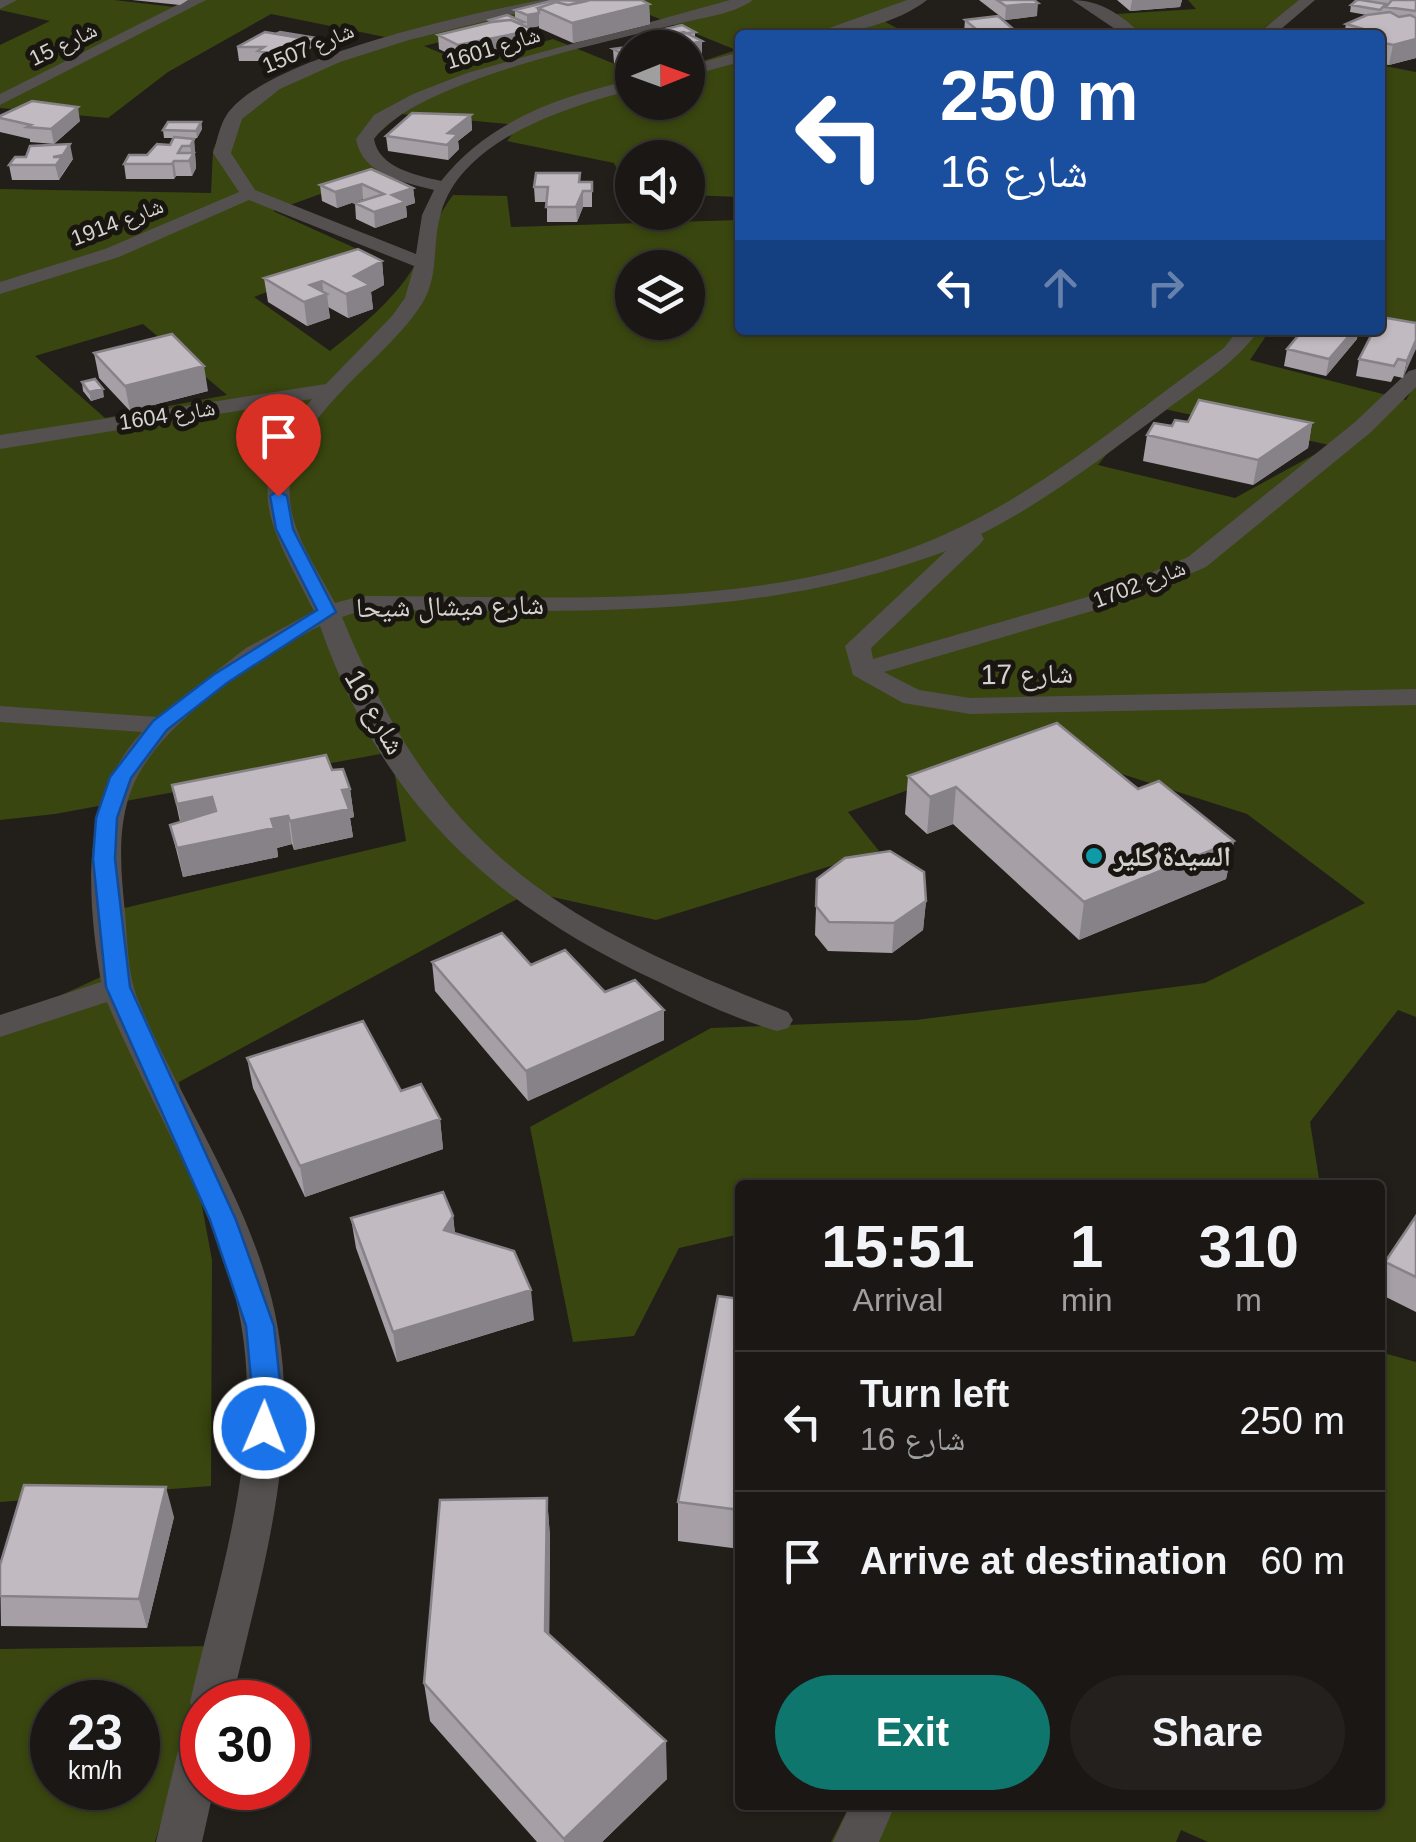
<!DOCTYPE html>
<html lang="en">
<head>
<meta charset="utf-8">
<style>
  :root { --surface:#1a1714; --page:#23201d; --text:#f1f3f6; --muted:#9f9fa0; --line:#383634; --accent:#0f766e }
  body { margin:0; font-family:Helvetica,"Noto Naskh Arabic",sans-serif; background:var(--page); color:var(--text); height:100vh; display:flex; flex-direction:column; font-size:38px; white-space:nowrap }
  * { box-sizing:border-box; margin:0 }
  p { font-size:32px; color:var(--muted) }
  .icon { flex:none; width:55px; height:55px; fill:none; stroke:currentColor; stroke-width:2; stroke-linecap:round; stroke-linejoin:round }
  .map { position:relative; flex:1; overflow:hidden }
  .side { position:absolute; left:735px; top:1180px; width:650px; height:630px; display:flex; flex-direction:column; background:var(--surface); border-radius:10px; box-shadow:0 2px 8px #0004,0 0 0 2px var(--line) }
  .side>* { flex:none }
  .top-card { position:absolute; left:735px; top:30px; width:650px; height:305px; border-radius:10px; box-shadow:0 2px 8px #0004,0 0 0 2px var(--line); background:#1a4fa0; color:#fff; overflow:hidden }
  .needle { width:65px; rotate:89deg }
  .fabs { position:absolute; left:615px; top:30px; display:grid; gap:20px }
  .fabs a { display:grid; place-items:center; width:90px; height:90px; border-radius:50%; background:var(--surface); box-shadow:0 2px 8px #0004,0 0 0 2px var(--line); font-size:50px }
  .speed { position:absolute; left:30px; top:1680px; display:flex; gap:20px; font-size:50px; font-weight:700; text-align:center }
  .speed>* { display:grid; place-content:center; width:130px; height:130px; border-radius:50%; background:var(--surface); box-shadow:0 2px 8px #0004,0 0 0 2px var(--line); line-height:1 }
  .speed small { font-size:25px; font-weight:400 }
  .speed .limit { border:15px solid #d22; background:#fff; color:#111 }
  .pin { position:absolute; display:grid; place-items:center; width:85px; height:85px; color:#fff; margin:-102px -42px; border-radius:50% 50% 50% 0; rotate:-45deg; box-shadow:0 0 10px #0007 }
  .pin .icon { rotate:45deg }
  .me { position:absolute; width:110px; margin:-55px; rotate:1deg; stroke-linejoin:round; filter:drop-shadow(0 0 8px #0008) }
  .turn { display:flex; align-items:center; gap:35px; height:210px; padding:0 40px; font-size:45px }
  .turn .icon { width:130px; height:130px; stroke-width:2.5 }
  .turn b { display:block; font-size:70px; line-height:85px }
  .lanes { display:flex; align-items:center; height:95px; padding:0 40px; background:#0003; justify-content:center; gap:50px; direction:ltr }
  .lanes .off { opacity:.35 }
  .eta { display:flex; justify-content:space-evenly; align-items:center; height:170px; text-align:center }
  .eta b { font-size:60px; font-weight:800; line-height:70px }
  .cta { display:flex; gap:20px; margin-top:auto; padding:20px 40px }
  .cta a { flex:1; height:115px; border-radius:60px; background:var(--accent); color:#fff; font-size:40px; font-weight:800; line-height:115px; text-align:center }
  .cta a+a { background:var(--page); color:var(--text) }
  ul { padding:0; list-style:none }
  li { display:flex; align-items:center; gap:30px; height:140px; padding:0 40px; border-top:2px solid var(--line) }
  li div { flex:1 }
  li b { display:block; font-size:38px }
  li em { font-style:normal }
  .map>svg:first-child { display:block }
</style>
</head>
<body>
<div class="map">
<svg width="1416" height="1842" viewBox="0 0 1416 1842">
  <rect width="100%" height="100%" fill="#221f1a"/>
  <path fill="#39460f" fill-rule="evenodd" d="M0,0H114L183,8L194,0H601L424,46L467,64L553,39L632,71V102H688V66L736,50L613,0H922L874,16L910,35H740V197L688,195V158H632V193H629L614,163L507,141L519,125L401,114L373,138L382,172L273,211L366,253L254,297L330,351C363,325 399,296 419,258C430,236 438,215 453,195L507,196L511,227L740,220V330H1270L1250,360L1406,400L1416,383V1017L1398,1010L1310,1122L1320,1185H740V1234L679,1248L634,1336L573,1342L530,1127L711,1028L916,1020L1205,983L1365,903L1247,814L1031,745L848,812L879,851L656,920L530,892L179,1082L212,1260L211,1486L0,1502V1023L103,976L95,915L406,841L391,752L55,814L0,820V189L211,193L213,150L222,129L295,74L385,37L271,14L168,72L108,118L0,108V45L50,21L0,10ZM632,268H688V322H632ZM143,324L227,395L105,418L35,356ZM1146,405L1329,445L1330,446L1235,498L1098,465Z
    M1188,0H1301L1255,35H1134L1100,15L1196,9Z
    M1380,65L1416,72V327L1380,317Z
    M1380,1352L1416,1362V1842H1208L1181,1830L1176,1842H831L850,1805H1380Z
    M214,1646L155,1842H0V1649ZM52,1702H138V1788H52Z"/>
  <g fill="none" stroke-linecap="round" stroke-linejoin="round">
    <path fill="#545050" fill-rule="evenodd" d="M0,0H17L0,9Z
      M187,0H206L0,105V94Z
      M541,0H571L409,40L340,62L280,89L242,119L231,153L255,190L416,254L422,215L434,190C404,182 362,175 356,139L374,115L413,94L467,73L730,0H753C733,15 698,18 673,25C600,44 417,81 374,139C379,168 416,175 441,181C488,121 560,96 632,80V90C567,107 462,139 441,213C432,242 439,276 423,302C380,372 266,425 294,521C303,550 321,576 335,603L361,596C553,595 759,615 939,537C1043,492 1132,413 1224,348L1238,330H1259C1235,364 1199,385 1166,410C1107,454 1047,501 981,534L984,539L980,544L871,648L873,659L1108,591L1188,557L1355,422L1409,371L1416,369V387L1371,432L1206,567L1126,601L884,672L919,690L970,698L1416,689V705L970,714L903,703L853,675L845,646L946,551C749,624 567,610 363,610L342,617C439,855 558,922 788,1012L793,1020L788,1028L777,1031C736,1019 695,1000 657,981C492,904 381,802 320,626C260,657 159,722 133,786C116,826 121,871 125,913C128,943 127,974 139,1002C184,1110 258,1211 278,1329C300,1454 259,1581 232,1702H202V1718L196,1716L190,1702C220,1572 270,1430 235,1296C207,1192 148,1100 107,1002L0,1037V1015L101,982C87,895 79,800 142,732L0,722V706L157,717L246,648L314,611C269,522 238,486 312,399L0,449V435L326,384L392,316L405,298L414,266L249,200L119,257L0,294V282L105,249L239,192L213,153C217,142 219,127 226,116C262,58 473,13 541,0Z
      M907,0H927C898,23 847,35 810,35Z
      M1072,0C1100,0 1122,15 1142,35H1124Z
      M1299,0H1315L1274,35H1256Z
      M740,52V62L688,76V66Z
      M202,1722V1788H214L202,1842H156L180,1742L187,1728Z
      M850,1805H895L879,1842H833Z"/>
  </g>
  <path fill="#a6a0a6" d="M132,0H188L180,5Z
    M979,0H1034L1037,16L1005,20Z
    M1117,0H1182L1180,7L1130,11Z
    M1355,0H1416V58L1389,65L1380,64V35H1344L1346,24L1367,15L1350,12L1351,5Z
    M649,4L650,24L573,43L539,28V26L530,28L534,30L535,44L459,59L439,49L438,35L489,23V20L515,18V10Z
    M965,20L1020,35H966L964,33Z
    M657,31L695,32V38L702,54L688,58V48H632V68L625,69L614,63L613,49L630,46V43L658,37Z
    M265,32L318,44L306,51H302L303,52L275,67L260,65V61H239L237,47Z
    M471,115L472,130L458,141L459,149L448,160L388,151L386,136Z
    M0,116L80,121L54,144L30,142V139L0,132Z
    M201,122L202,129L197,138H177L194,139L196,168L192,176H176L174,179H126L124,164L170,145L174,138H164L163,130Z
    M73,159L59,180H12L9,165Z
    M371,169L413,188L415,203L406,206L407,217L375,228L356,219L355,203L365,200L363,199L337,208L322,201L320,185Z
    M580,182H592V207H583L577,222H547V202H535L534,187Z
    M382,261L384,285L371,292L373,309L348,318L328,307L330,318L307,326L268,302L264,278Z
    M1416,323L1403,378L1394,376L1391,382L1356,376L1359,359Z
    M1303,330H1358L1357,339L1326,376L1284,366L1287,349Z
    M94,353L208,391L130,411L99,378Z
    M82,382L104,397L91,401L83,391Z
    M1188,422L1312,423L1308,448L1253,485L1143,461L1147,435Z
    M332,770L350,789L354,817L350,818L353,837L294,850L292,844L277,848L278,857L183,877L170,825L180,822L172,785Z
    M908,776L1234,841L1226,879L1079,940L953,824L927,834L905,814Z
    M817,879L926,901L923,930L892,953L828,951L815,935Z
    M432,962L531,965L605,992L664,1040L528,1101L435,991Z
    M247,1058L401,1091L440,1119L443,1149L305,1197L253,1088Z
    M453,1216L455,1233L534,1320L397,1362L356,1248L351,1218Z
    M1416,1216V1312L1380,1294V1280L1385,1262Z
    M740,1299V1549L678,1541V1502Z
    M547,1498L550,1537L549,1634L667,1779L602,1842H537L430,1721L424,1683Z
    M174,1517L147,1628L1,1626L0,1565Z"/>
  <path fill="#878287" d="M1132,0H1182L1180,7L1130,11Z
    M1038,3L1037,16L1005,20L1006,6Z
    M649,4L650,24L573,43L572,23Z
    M539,13V26L527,29V15Z
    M534,30L535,44L459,59L458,45Z
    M301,38L303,52L275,67L273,53Z
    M317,38L318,44L306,51L305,44Z
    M1416,39V58L1389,65L1393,45Z
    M702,41V54L688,58V48H672Z
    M78,107L80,121L54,144L51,129Z
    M471,115L472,130L458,141L459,149L448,160V133Z
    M201,122L202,129L197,138L196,131Z
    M194,139L196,168L192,176L189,161L192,156L190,146Z
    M70,144L73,159L64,171L59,180L53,157Z
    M174,161L176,176L174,179L172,164Z
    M362,184L363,199L337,208L335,192Z
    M413,188L415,203L406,206L407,217L375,228L374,212L392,195Z
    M583,191V207L577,222L576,207Z
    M382,261L384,285L371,292L373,309L348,318L346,294L354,276Z
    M322,281L324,296L327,294L330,318L307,326L304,302L310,285Z
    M1354,330H1358L1357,339L1326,376L1329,359Z
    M1416,340V349L1403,378L1407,361Z
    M204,366L208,391L130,411L125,386Z
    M103,389L104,397L91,401L89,392Z
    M1312,423L1308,448L1253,485L1258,460Z
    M956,787L953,824L927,834L930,797Z
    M350,789L354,817L350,818L353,837L294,850L290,821L342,790Z
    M212,797L217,825L183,832L177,804Z
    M288,816L292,844L277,848L278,857L183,877L177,848L271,819Z
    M1234,841L1226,879L1079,940L1084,902Z
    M926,901L923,930L892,953L894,923Z
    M664,1010V1040L528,1101L526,1071Z
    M440,1119L443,1149L305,1197L300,1166Z
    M453,1216L456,1246L444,1230Z
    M531,1290L534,1320L397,1362L393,1332Z
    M166,1487L174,1517L147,1628L139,1599Z
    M547,1498L550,1537L549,1669L545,1631Z
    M666,1741L667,1779L602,1842H564V1839Z"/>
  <path fill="#c1bac1" stroke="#878287" stroke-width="2.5" d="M555,0L587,1L568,5L556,2L538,8L539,13L527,15L515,10Z
    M590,0H641L649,4L572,23L538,8L556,2L568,5Z
    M997,0H1034L1038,3L1006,6Z
    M1357,0H1361L1386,4L1380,10L1351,5Z
    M1392,0H1416V11L1386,7Z
    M1390,12L1399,17L1410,15L1416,18V39L1393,45L1380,42V35H1344L1360,28L1346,24L1367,15Z
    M507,15L524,22L519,23L511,20L493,22L489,20Z
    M998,16L1020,35H983L965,20Z
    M511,20L534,30L458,45L438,35L496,21Z
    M682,25L695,32L667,36L657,31Z
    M265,32L301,38L273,53L258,51L264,47H237Z
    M280,32L317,38L305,44H302L301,38L276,34Z
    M684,32L702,41L672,48H632V54L625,55L613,49L635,46L630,43Z
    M32,101L78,107L51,129L27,127L31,125L0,118V116Z
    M412,113L471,115L448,133L458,134L447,145L386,136Z
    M168,122H201L196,131L163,130Z
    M174,137L194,139L190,146H182L178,153H194L189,161H174L172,164H124L129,155H147L157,144L170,145Z
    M70,144L63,155L53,157H62L56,165H9L15,157H26L30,146Z
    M371,169L413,188L392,195L406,202L374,212L355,203L384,194L362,184L335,192L320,185Z
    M536,173H580L579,182H592V191H583L576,207H546L548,187H534Z
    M358,249L382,261L354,276L370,285L346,294L322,281L310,285L327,294L304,302L264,278Z
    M1381,317L1416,323V340L1407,361L1398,359L1394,366L1359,359L1374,330H1380Z
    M1303,330H1354L1329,359L1287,349Z
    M172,334L204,366L125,386L94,353Z
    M95,379L103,389L89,392L82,382Z
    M1199,400L1312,423L1258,460L1147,435L1154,423L1172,426L1175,420L1188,422Z
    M1057,723L1138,789L1159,781L1234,841L1084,902L956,787L930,797L908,776Z
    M326,755L332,770L343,769L350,789L342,790L349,809L290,821L288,816L271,819L274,828L177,848L170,825L216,811L212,797L177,804L172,785Z
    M890,851L924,872L926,901L894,923L829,922L816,906L817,879L845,858Z
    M502,933L531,965L565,950L605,992L635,980L664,1010L526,1071L432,962Z
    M363,1021L401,1091L421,1084L440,1119L300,1166L247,1058Z
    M443,1192L453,1216L444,1230L514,1251L531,1290L393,1332L351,1218Z
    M1416,1216V1277L1385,1262Z
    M718,1296L740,1299V1510L678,1502Z
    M24,1485L166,1487L139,1599L0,1596V1565Z
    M547,1498L545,1631L666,1741L564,1839L424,1683L440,1500Z"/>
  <path fill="#1a73e8" stroke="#114b97" stroke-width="2.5" d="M278,491L287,496L293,529L336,612L227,683L167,730L131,778L117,818L115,859L130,987L236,1220L274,1326L282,1401L275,1436L264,1439L254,1436L250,1428L253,1401L246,1326L210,1220L106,987L93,859L96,818L110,777L153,721L213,675L317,610L276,529L270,496Z"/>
  <circle fill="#0f9aa8" stroke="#191611" stroke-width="4" cx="1094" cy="856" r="10"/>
  <g text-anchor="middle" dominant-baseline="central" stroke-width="10" stroke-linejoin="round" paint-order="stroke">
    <g font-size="22" fill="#d4d2ce" stroke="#191611">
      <text transform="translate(63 44) rotate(-26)">شارع 15</text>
      <text transform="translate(308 48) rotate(-23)">شارع 1507</text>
      <text transform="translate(493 48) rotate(-17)">شارع 1601</text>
      <text transform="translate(117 222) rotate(-21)">شارع 1914</text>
      <text transform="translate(167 415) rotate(-9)">شارع 1604</text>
      <text transform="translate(1139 584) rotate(-21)">شارع 1702</text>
    </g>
    <g font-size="28" fill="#d4d2ce" stroke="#191611">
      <text transform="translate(450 606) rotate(-1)">شارع ميشال شيحا</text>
      <text transform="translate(1027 674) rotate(-1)">شارع 17</text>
      <text transform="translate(375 712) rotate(60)">شارع 16</text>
    </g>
    <g font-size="28" font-weight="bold" fill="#d4d2ce" stroke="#191611" text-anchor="start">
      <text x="1114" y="856">السيدة كلير</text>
    </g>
  </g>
</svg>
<div class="fabs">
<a><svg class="needle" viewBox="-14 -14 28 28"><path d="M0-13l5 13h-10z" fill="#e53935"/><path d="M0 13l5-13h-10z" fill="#9f9fa0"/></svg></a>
<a><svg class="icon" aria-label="sound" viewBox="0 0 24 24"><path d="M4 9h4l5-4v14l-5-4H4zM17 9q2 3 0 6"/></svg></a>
<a><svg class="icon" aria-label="layers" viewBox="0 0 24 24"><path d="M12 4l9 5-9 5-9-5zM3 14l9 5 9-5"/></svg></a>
</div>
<div class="speed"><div>23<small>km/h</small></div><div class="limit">30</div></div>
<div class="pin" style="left:278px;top:496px;background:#d93025"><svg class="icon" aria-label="arrive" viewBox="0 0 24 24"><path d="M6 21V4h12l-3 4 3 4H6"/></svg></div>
<svg class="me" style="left:264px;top:1428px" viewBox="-20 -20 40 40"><circle r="17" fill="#1a73e8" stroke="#fff" stroke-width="3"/><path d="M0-11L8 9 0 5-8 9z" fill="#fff"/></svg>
<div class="top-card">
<div class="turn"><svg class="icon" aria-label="left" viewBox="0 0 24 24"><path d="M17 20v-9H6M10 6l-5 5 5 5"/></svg><div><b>250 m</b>شارع 16</div></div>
<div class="lanes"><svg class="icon" aria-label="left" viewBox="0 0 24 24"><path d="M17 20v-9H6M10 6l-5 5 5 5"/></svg><svg class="icon off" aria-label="ahead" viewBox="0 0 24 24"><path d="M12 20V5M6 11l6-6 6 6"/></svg><svg class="icon off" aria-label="right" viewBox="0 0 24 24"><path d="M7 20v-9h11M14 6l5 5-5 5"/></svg></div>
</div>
<section class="side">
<div class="eta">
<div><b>15:51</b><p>Arrival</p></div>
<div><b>1</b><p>min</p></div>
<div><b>310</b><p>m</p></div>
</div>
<ul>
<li><svg class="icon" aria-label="left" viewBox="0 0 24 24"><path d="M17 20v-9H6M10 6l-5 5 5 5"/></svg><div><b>Turn left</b><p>شارع 16</p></div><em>250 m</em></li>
<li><svg class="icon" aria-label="arrive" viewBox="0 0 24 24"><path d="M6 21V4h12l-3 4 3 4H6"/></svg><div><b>Arrive at destination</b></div><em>60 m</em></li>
</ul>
<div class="cta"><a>Exit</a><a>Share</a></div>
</section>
</div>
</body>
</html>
